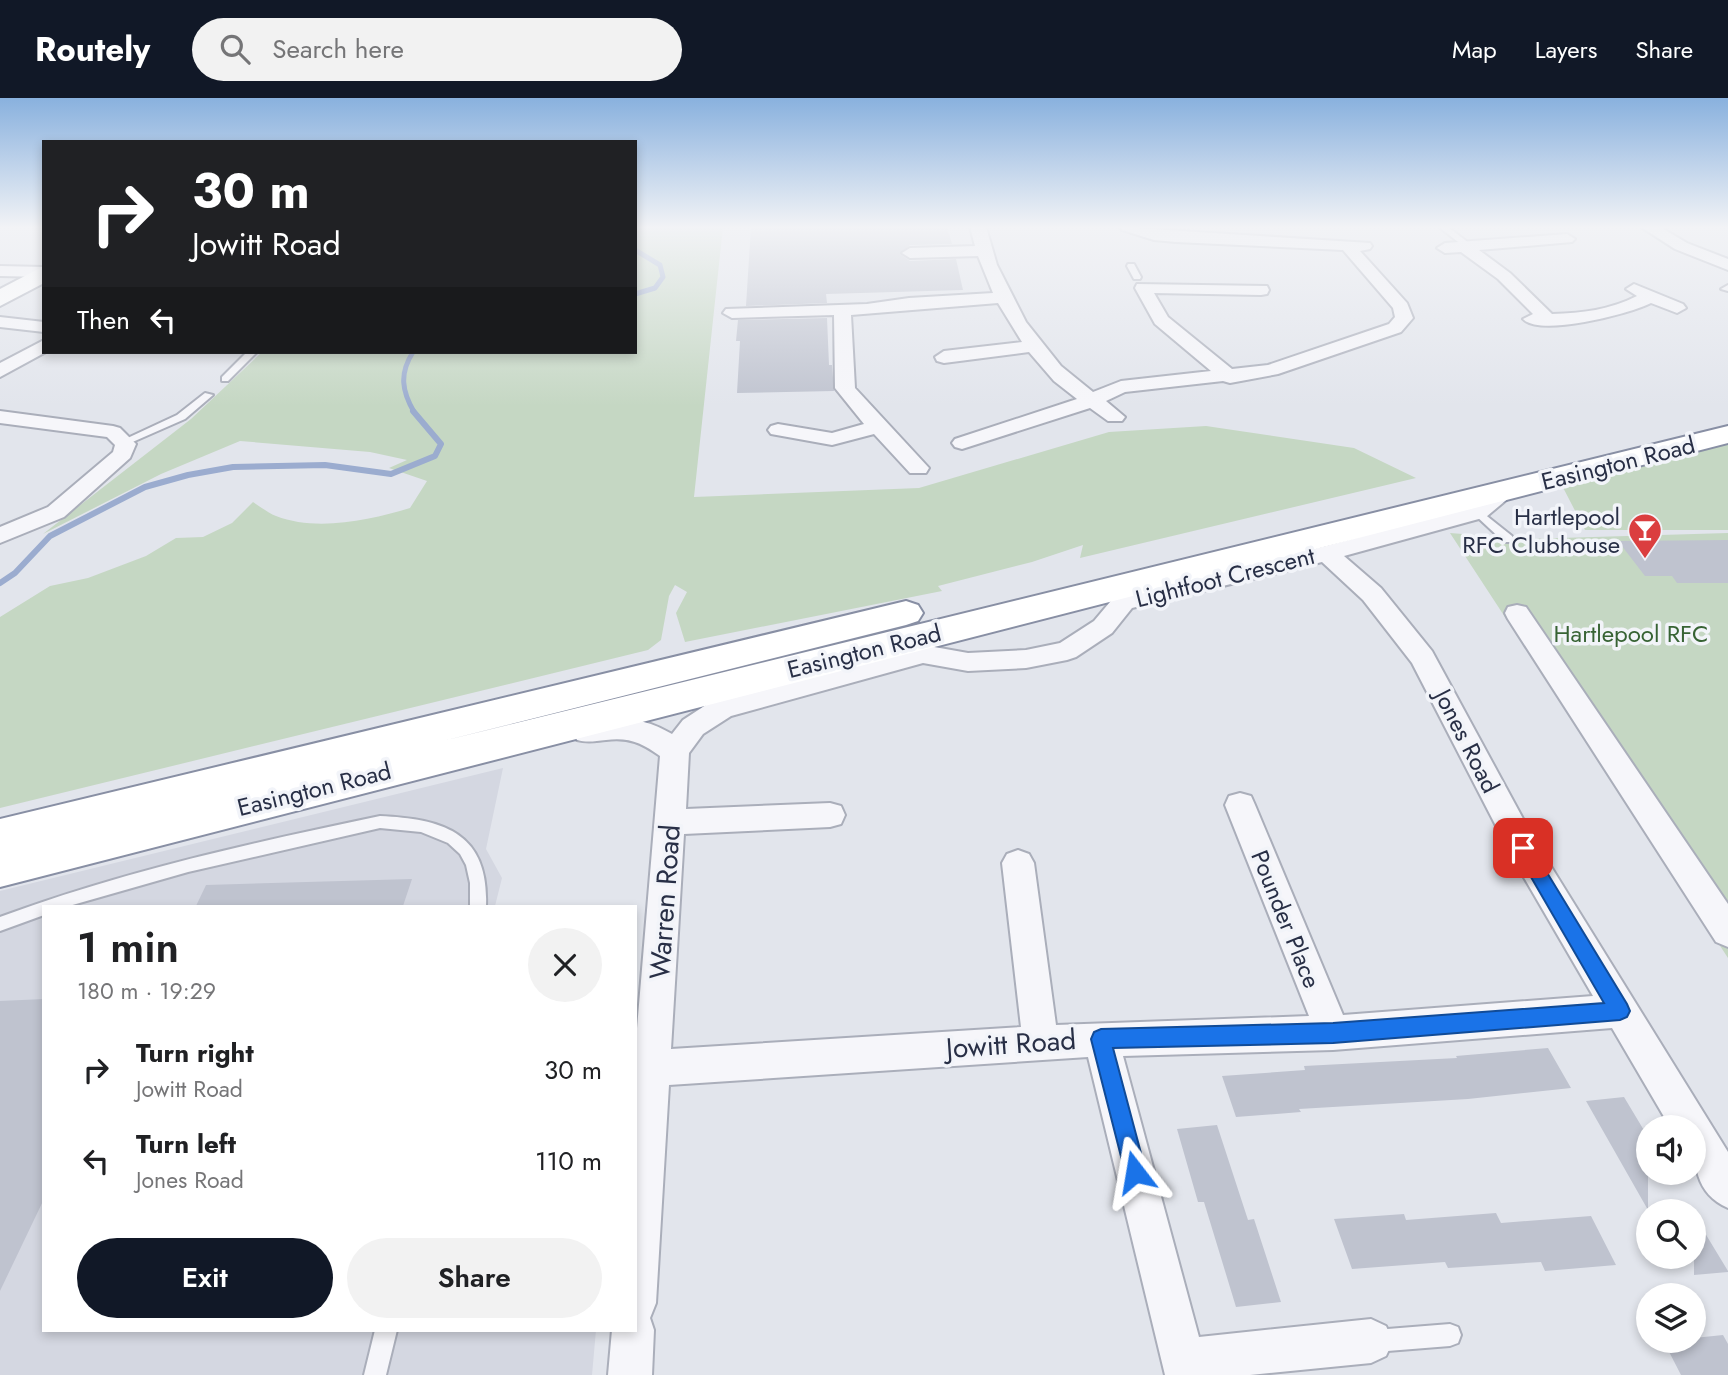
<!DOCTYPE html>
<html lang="en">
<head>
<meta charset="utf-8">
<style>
  :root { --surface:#fff; --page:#f2f2f2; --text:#202124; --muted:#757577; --accent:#111827 }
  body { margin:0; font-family:Jost,sans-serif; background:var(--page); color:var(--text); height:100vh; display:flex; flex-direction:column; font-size:26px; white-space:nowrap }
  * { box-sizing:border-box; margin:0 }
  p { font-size:23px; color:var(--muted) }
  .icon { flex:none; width:38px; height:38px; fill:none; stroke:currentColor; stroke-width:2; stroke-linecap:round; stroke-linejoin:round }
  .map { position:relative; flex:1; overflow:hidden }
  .sheet { position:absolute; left:42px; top:807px; width:595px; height:427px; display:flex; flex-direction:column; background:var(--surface); border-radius:0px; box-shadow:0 4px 10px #0003 }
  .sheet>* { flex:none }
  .top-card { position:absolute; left:42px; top:42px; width:595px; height:214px; border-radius:0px; box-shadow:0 4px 10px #0003; background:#202124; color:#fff; overflow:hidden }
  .controls { position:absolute; left:1636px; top:1017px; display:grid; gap:14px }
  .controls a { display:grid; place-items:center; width:70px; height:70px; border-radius:50%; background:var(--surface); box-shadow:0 4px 10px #0003; font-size:35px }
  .pin { position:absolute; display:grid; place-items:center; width:60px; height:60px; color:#fff; margin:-30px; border-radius:14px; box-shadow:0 4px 10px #0006 }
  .me { position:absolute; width:77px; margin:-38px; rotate:346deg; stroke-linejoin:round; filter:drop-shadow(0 0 5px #0008) }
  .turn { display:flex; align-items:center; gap:24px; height:147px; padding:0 35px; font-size:32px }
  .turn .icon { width:91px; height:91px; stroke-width:2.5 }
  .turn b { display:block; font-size:49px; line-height:60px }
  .then { display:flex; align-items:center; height:66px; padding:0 35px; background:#0003; gap:14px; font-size:26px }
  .round { display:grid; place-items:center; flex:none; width:74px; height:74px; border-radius:37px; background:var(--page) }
  .summary { display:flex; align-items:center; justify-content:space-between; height:119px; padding:0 35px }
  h1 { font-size:42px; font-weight:600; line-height:52px }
  .primary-button { display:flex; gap:14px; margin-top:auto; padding:14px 35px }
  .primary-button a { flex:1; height:80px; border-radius:42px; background:var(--accent); color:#fff; font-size:28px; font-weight:600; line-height:80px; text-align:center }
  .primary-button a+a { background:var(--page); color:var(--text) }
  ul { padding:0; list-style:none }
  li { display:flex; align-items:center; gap:21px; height:91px; padding:0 35px }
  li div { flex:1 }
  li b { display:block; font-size:26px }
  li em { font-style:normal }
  header { display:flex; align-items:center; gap:42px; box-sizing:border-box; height:98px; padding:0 35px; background:var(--accent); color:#fff }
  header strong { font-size:33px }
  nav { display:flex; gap:38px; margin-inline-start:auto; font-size:24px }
  .search { width:490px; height:63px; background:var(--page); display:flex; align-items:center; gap:18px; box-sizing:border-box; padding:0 24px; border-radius:38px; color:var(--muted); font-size:26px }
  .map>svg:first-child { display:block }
</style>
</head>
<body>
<header>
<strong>Routely</strong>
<div class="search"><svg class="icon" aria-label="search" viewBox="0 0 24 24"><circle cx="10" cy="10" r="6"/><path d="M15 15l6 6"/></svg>Search here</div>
<nav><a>Map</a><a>Layers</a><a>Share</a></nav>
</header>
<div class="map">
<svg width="1728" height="1277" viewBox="0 0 1728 1277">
  <rect width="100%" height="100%" fill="#e2e5ec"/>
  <path fill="#d4d7e1" d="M503,670L486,751L502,780L495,808H44V1232H596L592,1277H0V793Z"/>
  <path fill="#c5d7c3" d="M635,129H723L694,399L919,390L1109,334L1206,328L1354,350L1416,380L1080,460L1083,447L1032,464L938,488L942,493L685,544L676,515L687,494L675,487L669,498L661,542L648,552L0,710V519L50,488L88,480L146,458L176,440L203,439L232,425L253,404C261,409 268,415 276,418C317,434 370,422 410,410L427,383L389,370L407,362L370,354L240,343L161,376L43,436L191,321L262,254H635Z
    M1728,330V432H1585L1555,374Z
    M1450,435L1526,441L1728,435V860Z"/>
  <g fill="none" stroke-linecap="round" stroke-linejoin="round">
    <path stroke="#9baccf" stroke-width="5" d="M635,152L660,167L663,179L655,190L635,196
      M413,254C399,276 402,293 414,314"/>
    <path stroke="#9baccf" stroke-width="6" d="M0,485L15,475L50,438L145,389L188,377L233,369L325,367L391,376L435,358L441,346L413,313"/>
  </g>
  <path fill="#bfc3cf" d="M751,129H947L952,146L910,147L900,156L910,163L956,161L963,192L826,196L827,205L746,208Z
    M827,220L829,267H832L834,293L737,295L740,243H736L738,222Z
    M1728,442V485H1677L1672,478H1645L1618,443Z
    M412,781L403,808H196L206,787Z
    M44,901V1101L0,1193V903Z
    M1548,950L1571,990L1468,1001L1299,1011L1301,1014L1236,1019L1222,978L1305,972L1304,968L1457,960L1456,958Z
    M1624,999L1648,1039V1112L1586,1003Z
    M1217,1027L1248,1122L1254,1121L1281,1204L1236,1209L1204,1104H1198L1177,1031Z
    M1496,1115L1501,1125L1591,1118L1616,1167L1545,1173L1541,1164L1448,1170L1445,1164L1352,1171L1334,1121L1404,1116L1406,1122Z
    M1694,1117L1728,1173V1174L1694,1177Z
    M1723,1237L1728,1246V1277H1681L1663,1242H1694V1240Z"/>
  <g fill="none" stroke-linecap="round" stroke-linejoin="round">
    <g stroke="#aaaeba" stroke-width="4">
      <path id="lane" d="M1439,129H1448L1474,149L1467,151Z
        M1128,166H1134L1141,179L1140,181H1134L1127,168Z
        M1728,187V193L1721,191Z
        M247,254H257L228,283H222V279Z
        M205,295L213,297L185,321L128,346L124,347L119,344L177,317Z
        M1478,411L1512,438V444H1504L1474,416L1472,414Z
        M380,718C444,721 489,735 486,808H470V785L466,767L460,756L448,745L421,734L380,730L188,774L69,808H44V817L0,833V819C124,773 251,745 380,718Z
        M1450,1226L1458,1229L1461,1237L1458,1245L1450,1248L1375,1254L1367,1251L1364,1243L1367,1235L1375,1232Z
        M375,1232H397L386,1277H364Z"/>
    </g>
    <g stroke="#aaaeba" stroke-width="4">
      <path id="street" d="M970,129H986L997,167L1026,224L1061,268L1093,294L1121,283L1211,273L1155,226L1135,190L1137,186L1267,188L1269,192L1267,196L1261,197L1154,195L1168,219L1232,271L1268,267L1389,226L1395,219L1393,210L1343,152L1176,144L1154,142L1122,132L1119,129L1370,145L1372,148L1370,151L1360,153L1407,205L1413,220L1401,234L1278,276L1230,285L1223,283L1125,294L1106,303L1125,319L1122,323H1108L1090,310L962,351L955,349L952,345L955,341L1077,301L1054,283L1029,254L944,265L937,263L935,259L944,253L1022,244L998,205L851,217L855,290L929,370L926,375H910L874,336L832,347L771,336L768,332L771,328L778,326L832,335L864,326L835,290L834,217L732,220L723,215L726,211L867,206L909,200L993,195L978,158L910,160L902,155L910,150L975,148Z
        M1641,129H1660L1687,145L1728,161V172L1675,151Z
        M1567,136L1575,141L1572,144L1479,152L1510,175L1552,216C1582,215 1610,212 1637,198L1626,191L1634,186L1683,206L1686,210L1677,215L1651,205C1630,216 1540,239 1523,221L1533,216L1498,181L1461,154L1445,155L1437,150L1445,145Z
        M0,168L44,169V179L0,178Z
        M0,219L44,224V234L0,229Z
        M44,242L46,254L0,279V265Z
        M0,313L113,328L120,330L136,346L130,360L64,419L0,445V429L48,409L113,354L115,347L107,339L0,325Z
        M1506,386L1514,388L1517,393L1486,419L1344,458L1381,490L1432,553L1534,741L1728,1054V1110C1693,1095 1694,1062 1694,1029H1670L1612,930L1333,952L1123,958L1199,1239L1371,1221L1386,1228L1393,1243L1386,1258L1371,1265L1250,1277H1165L1088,959L669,987L656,1205L650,1220L654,1232L652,1277H608L612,1232H635V954L660,658C642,645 629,639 606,642C595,643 588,645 577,642L573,634L577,626C611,616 641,618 672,636L683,622L712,603L923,547L968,555L1026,552L1060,545L1094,523L1115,498L1326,448L1470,409L1498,388ZM1322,464L1363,502L1412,565L1512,759L1593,898L1343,917L1255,707L1251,698L1240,695L1229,698L1225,707L1309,918L1056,927L1034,765L1029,756L1018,752L1007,756L1002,765L1021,929L671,951L684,736L830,729L841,726L845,717L841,708L830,705L686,711L689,655L703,636L731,618L923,565L968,573L1026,570L1067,562L1076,559L1112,535L1132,510Z
        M1517,507L1526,509L1728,806V849L1716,844L1508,521L1505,515L1508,509Z"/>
    </g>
    <g stroke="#aaaeba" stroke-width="4">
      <path id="secondary" d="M44,168V185L0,208V191Z"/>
    </g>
    <g stroke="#888fa4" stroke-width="4">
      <path id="highway" d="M1728,328V345L0,789V721L906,503L918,507L923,515L918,523L906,527L443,643Z"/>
    </g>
    <use href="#lane" fill="#f6f6fa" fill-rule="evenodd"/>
    <use href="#street" fill="#f6f6fa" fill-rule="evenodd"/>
    <use href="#secondary" fill="#fff" fill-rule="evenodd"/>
    <use href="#highway" fill="#fff" fill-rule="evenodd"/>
  </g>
  <linearGradient id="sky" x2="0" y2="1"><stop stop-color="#89b1de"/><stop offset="0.42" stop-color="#f2f3f6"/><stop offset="1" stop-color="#f2f3f6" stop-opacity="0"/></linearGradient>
  <rect width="1728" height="308" fill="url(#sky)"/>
  <path fill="#1a73e8" stroke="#114b97" stroke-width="2" d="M1523,743L1529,745L1627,906L1630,913L1627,919L1620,922L1333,945L1113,950L1146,1074L1143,1082L1135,1085L1127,1082L1091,941L1094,934L1101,931L1333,925L1604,905L1517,755L1514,750L1517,745Z"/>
  <defs>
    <g id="bar-pin" transform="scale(1.75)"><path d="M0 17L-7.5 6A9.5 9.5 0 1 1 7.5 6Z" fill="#db3e3f" stroke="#f2f4f9"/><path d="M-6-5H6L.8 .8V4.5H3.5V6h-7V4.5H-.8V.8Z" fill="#fff"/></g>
  </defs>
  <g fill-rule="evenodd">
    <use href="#bar-pin" x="1645" y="432"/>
  </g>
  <g text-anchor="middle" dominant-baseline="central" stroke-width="7" stroke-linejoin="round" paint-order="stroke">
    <g font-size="24" fill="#282f46" stroke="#f2f4f9">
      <text transform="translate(1618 365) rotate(-14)">Easington Road</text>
      <text transform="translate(1225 479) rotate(-14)">Lightfoot Crescent</text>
      <text transform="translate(864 553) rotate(-14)">Easington Road</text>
      <text transform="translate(1467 643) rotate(63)">Jones Road</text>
      <text transform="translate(314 691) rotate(-14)">Easington Road</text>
      <text transform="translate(1286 821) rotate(68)">Pounder Place</text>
    </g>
    <g font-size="24" fill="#282f46" stroke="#f2f4f9" text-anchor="end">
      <text x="1620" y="418">Hartlepool<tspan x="1620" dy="28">RFC Clubhouse</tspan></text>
    </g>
    <g font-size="24" fill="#376334" stroke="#f2f4f9">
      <text x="1631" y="535">Hartlepool RFC</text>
    </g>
    <g font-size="28" fill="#282f46" stroke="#f2f4f9">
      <text transform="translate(665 804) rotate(-86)">Warren Road</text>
      <text transform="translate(1011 946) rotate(-4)">Jowitt Road</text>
    </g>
  </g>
</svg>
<div class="controls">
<a><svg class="icon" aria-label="sound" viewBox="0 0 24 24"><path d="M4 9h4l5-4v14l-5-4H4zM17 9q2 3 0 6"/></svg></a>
<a><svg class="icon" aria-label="search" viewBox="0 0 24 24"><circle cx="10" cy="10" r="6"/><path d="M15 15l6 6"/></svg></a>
<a><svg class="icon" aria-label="layers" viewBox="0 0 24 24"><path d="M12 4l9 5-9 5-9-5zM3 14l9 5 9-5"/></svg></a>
</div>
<div class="pin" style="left:1523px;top:750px;background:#d93025"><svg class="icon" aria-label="arrive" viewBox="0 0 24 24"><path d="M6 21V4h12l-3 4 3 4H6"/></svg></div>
<svg class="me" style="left:1135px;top:1074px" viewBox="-20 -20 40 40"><path d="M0-17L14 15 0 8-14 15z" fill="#1a73e8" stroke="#fff" stroke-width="4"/></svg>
<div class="top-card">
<div class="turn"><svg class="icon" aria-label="right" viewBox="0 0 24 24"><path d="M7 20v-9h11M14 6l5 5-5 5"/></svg><div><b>30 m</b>Jowitt Road</div></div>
<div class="then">Then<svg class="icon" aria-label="left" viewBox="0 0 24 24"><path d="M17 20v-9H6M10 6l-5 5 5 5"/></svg></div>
</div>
<section class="sheet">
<div class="summary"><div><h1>1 min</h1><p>180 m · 19:29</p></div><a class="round"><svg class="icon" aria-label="close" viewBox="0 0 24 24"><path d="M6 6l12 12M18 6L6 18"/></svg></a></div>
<ul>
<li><svg class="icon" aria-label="right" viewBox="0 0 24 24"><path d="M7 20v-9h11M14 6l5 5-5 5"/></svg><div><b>Turn right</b><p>Jowitt Road</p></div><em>30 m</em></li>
<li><svg class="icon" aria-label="left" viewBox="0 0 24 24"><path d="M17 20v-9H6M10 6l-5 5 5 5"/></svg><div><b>Turn left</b><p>Jones Road</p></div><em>110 m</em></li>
</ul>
<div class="primary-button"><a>Exit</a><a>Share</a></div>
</section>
</div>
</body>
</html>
